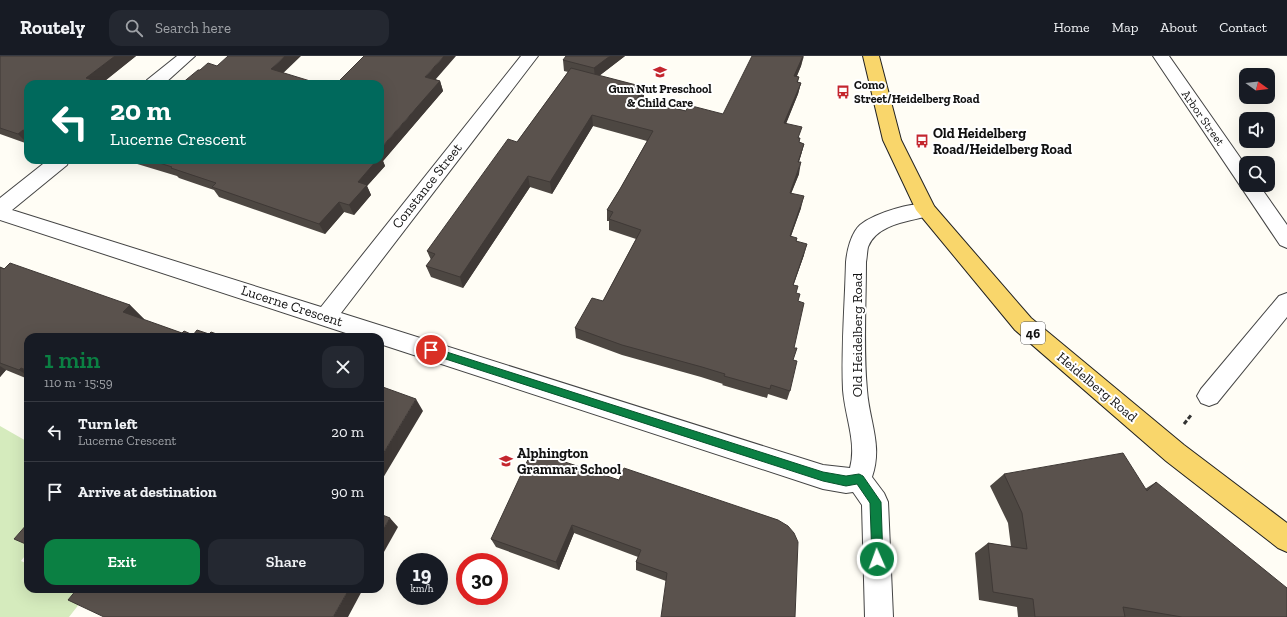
<!DOCTYPE html>
<html lang="en">
<head>
<meta charset="utf-8">
<style>
  :root { --surface:#171b24; --page:#242831; --text:#f1f3f6; --muted:#9ea1a6; --line:#363941; --accent:#0b8043 }
  body { margin:0; font-family:"Zilla Slab",serif; background:var(--page); color:var(--text); height:100vh; display:flex; flex-direction:column; font-size:15px; white-space:nowrap }
  * { box-sizing:border-box; margin:0 }
  p { font-size:13px; color:var(--muted) }
  .icon { flex:none; width:22px; height:22px; fill:none; stroke:currentColor; stroke-width:2; stroke-linecap:round; stroke-linejoin:round }
  .map { position:relative; flex:1; overflow:hidden }
  .details { position:absolute; left:24px; top:277px; width:360px; height:260px; display:flex; flex-direction:column; background:var(--surface); border-radius:12px; box-shadow:0 4px 16px #0002 }
  .details>* { flex:none }
  .banner { position:absolute; left:24px; top:24px; width:360px; height:84px; border-radius:12px; box-shadow:0 4px 16px #0002; background:#00695c; color:#fff; overflow:hidden }
  .needle { width:26px; rotate:105deg }
  .buttons { position:absolute; left:1239px; top:12px; display:grid; gap:8px }
  .buttons a { display:grid; place-items:center; width:36px; height:36px; border-radius:8px; background:var(--surface); box-shadow:0 4px 16px #0002; font-size:20px }
  .speed { position:absolute; left:396px; top:497px; display:flex; gap:8px; font-size:20px; font-weight:700; text-align:center }
  .speed>* { display:grid; place-content:center; width:52px; height:52px; border-radius:50%; background:var(--surface); box-shadow:0 4px 16px #0002; line-height:1 }
  .speed small { font-size:10px; font-weight:400 }
  .speed .limit { border:6px solid #d22; background:#fff; color:#111 }
  .pin { position:absolute; display:grid; place-items:center; width:34px; height:34px; color:#fff; margin:-17px; border:2px solid #fff; border-radius:50%; box-shadow:0 1px 4px #0007 }
  .me { position:absolute; width:44px; margin:-22px; rotate:358deg; stroke-linejoin:round; filter:drop-shadow(0 0 3px #0008) }
  .turn { display:flex; align-items:center; gap:14px; height:84px; padding:0 20px; font-size:18px }
  .turn .icon { width:52px; height:52px; stroke-width:2.5 }
  .turn b { display:block; font-size:28px; line-height:34px }
  .round { display:grid; place-items:center; flex:none; width:42px; height:42px; border-radius:12px; background:var(--page) }
  .head { display:flex; align-items:center; justify-content:space-between; height:68px; padding:0 20px }
  h1 { font-size:24px; font-weight:600; line-height:30px; color:var(--accent) }
  .cta { display:flex; gap:8px; margin-top:auto; padding:8px 20px }
  .cta a { flex:1; height:46px; border-radius:12px; background:var(--accent); color:#fff; font-size:16px; font-weight:600; line-height:46px; text-align:center }
  .cta a+a { background:var(--page); color:var(--text) }
  ul { padding:0; list-style:none }
  li { display:flex; align-items:center; gap:12px; height:60px; padding:0 20px; border-top:1px solid var(--line) }
  li div { flex:1 }
  li b { display:block; font-size:15px }
  li em { font-style:normal }
  header { display:flex; align-items:center; gap:24px; box-sizing:border-box; height:56px; padding:0 20px; background:var(--surface); border-bottom:1px solid var(--line) }
  header strong { font-size:19px }
  nav { display:flex; gap:22px; margin-inline-start:auto; font-size:14px }
  .search { width:280px; height:36px; background:var(--page); display:flex; align-items:center; gap:10px; box-sizing:border-box; padding:0 14px; border-radius:12px; color:var(--muted); font-size:15px }
  .map>svg:first-child { display:block }
</style>
</head>
<body>
<header>
<strong>Routely</strong>
<div class="search"><svg class="icon" aria-label="search" viewBox="0 0 24 24"><circle cx="10" cy="10" r="6"/><path d="M15 15l6 6"/></svg>Search here</div>
<nav><a>Home</a><a>Map</a><a>About</a><a>Contact</a></nav>
</header>
<div class="map">
<svg width="1287" height="561" viewBox="0 0 1287 561">
  <rect width="100%" height="100%" fill="#fffdf5"/>
  <path fill="#d5ebbd" d="M0,370L28,386V496L21,505L28,508V533H77L87,538L69,561H0Z"/>
  <g fill="none" stroke-linecap="round" stroke-linejoin="round">
    <g stroke="#444" stroke-width="2">
      <path id="minor" d="M177,0H195L164,28H145L147,24Z
        M521,0H538L341,257L823,409L850,412C857,386 845,361 843,334C841,292 845,249 846,206C847,195 851,177 860,169C874,157 916,144 933,149L936,154L933,159C912,165 877,167 868,191C867,195 867,201 866,206C866,249 863,292 867,334C869,365 883,389 872,421L884,437L888,446L893,561H865L862,449L853,436L846,437L823,433L380,288V281H358L0,164V142L48,104H69L67,109L12,154L321,251Z
        M1153,0H1169L1246,110V129H1259L1287,169V192L1280,189Z
        M1287,237V261L1217,347L1209,350L1201,347L1197,340L1201,333L1279,240Z"/>
    </g>
    <g stroke="#222" stroke-width="2">
      <path id="major" d="M863,0H879L901,84L934,150L1031,262L1184,389L1287,467V496L1278,492L1166,405L1015,274L916,154L883,84Z"/>
    </g>
    <path stroke="#333" stroke-width="3" stroke-dasharray="4.5 2" stroke-linecap="butt" d="M1184,368L1192,358"/>
    <use href="#minor" fill="#fff" fill-rule="evenodd"/>
    <use href="#major" fill="#f9d66b" fill-rule="evenodd"/>
  </g>
  <path fill="#4d4742" d="M0,0H136L101,28H28V88L0,78Z
    M625,0L599,20L644,31V44L686,55L723,58L804,0L801,10L797,20L799,21L798,26L801,27L798,38L786,67L799,82H800L799,86L804,88L801,99L799,106V118L791,137L801,152L791,180L797,185L804,199L793,229L796,237L798,245L790,335L787,344L768,338L767,342L722,329L723,328L701,321L622,299L576,282L575,272L603,245L636,183L609,174V165H607V154L620,133L647,85L593,70L552,138L530,131L463,232L431,221L426,210L431,204L427,195L517,86L568,16L564,15L563,4Z
    M435,23L440,25L443,35L383,105L385,110L367,130L371,139L354,159L344,156L325,178L219,141L214,134L179,122L177,120L124,104H380Z
    M0,211L130,249L144,263L143,264L182,277L193,279L209,278L225,281H28V323L6,314L0,321Z
    M1004,418L1145,433L1156,426L1287,561H1018L1017,551L979,544L975,497L988,487L1011,491L1008,467L990,430Z
    M619,424L778,464L666,525L636,514V506L638,501L574,477L559,514L496,491L491,483Z"/>
  <path fill="#3f3936" d="M115,0H136L101,28H91L86,22Z
    M285,0H301L276,24L271,13Z
    M444,0H456L429,31L425,21Z
    M610,0H625L595,23L594,12Z
    M803,0L801,10L792,31L794,20Z
    M440,25L443,35L383,105L385,110L367,130L371,139L354,159L349,149L358,126L377,104H380V93Z
    M801,27L798,38L782,78L784,67Z
    M644,31V43L637,54V43Z
    M592,59L593,70L552,138L550,126Z
    M23,74L28,79V88L18,78Z
    M804,88L801,99L795,117L798,106Z
    M801,106L799,118L787,148L790,137Z
    M528,120L530,131L463,232L460,221Z
    M804,140L801,152L787,191L790,180Z
    M339,146L344,156L325,178L319,168Z
    M807,188L804,199L790,239L793,229Z
    M130,249L144,263L137,270L123,256Z
    M0,310L6,314L0,321Z
    M21,312L28,317V320L19,314Z
    M416,343L423,355L380,427V403Z
    M390,462L398,471L380,503V479Z
    M572,469L574,477L559,514L556,506Z
    M349,533H363L348,561H333Z"/>
  <path fill="#5a524d" stroke="#3f3936" d="M0,0H115L86,22L99,26L97,28H28V76L23,74L18,78L0,72Z
    M228,0H285L271,13L320,28H181L198,14H200L208,7L217,10Z
    M364,0H444L425,21L440,25L380,93V28H336Z
    M566,0H610L594,12L563,4Z
    M752,0H803L794,20L799,21L797,26L801,27L784,67L802,71L798,82H800L799,86L804,88L798,106H801L790,137L804,140L790,180L797,182L796,185L807,188L793,229L798,230L796,237L800,238L798,245L804,247L794,292H797L793,304L797,305L790,335L771,329L770,333L724,320L725,318L702,311L622,289L575,272L592,242L603,245L641,174L609,163L613,156L607,154L620,133L653,75L592,59L550,126L528,120L460,221L426,210L435,198L427,195L508,83L517,86L571,12L644,31L637,43L686,55L688,49L723,58Z
    M150,104H377L358,126L367,129L349,149L339,146L319,168L212,131L216,127L171,112L172,111Z
    M10,207L130,249L123,256L182,277L184,275L193,279L197,274L209,278L211,276L225,281H28V315L21,312L19,314L0,307V211L4,213Z
    M380,330L416,343L380,403Z
    M532,395L619,424L624,412L778,464L788,470L794,477L798,486L795,561H661L667,517L636,506L641,494L572,469L556,506L491,483Z
    M1123,397L1147,435L1156,426L1287,532V561H1182L1123,551L1125,561H1035L1033,543L993,536L988,487L1027,493L1022,457L1004,418Z
    M380,458L390,462L380,479Z
    M28,467V489L14,483Z
    M77,533H349L333,561H104L68,544Z"/>
  <path fill="#0b8043" stroke="#07532c" d="M431,291L823,416L846,420L859,418L863,420L881,446L883,503L881,507L877,509L873,507L872,503L870,447L857,428L846,430L823,425L427,297L426,294L427,292Z"/>
  <defs>
    <g id="school-bare" transform="scale(1.08)"><path d="M0-5L7-2L0 1L-7-2ZM-4 1L0 2.5L4 1V4Q0 6-4 4Z" fill="#c4262e" stroke="#fff" stroke-width="2.5" paint-order="stroke"/></g>
    <g id="bus-bare" transform="scale(1.08)"><path d="M-5-6H5V4H4V6H2V4H-2V6H-4V4H-5ZM-3.5-4V0h7V-4ZM-3.5 1.2v1.5H-2V1.2ZM2 1.2v1.5H3.5V1.2Z" fill="#c4262e" stroke="#fff" stroke-width="2.5" paint-order="stroke"/></g>
  </defs>
  <g fill-rule="evenodd">
    <use href="#school-bare" x="660" y="16"/>
    <use href="#bus-bare" x="843" y="36"/>
    <use href="#bus-bare" x="922" y="85"/>
    <use href="#school-bare" x="506" y="405"/>
  </g>
  <g text-anchor="middle" dominant-baseline="central" stroke-width="4" stroke-linejoin="round" paint-order="stroke">
    <g font-size="12" font-weight="bold" fill="#111" stroke="#fff" text-anchor="start">
      <text x="854" y="29">Como<tspan x="854" dy="14">Street/Heidelberg Road</tspan></text>
      <text x="660" y="33" text-anchor="middle">Gum Nut Preschool<tspan x="660" dy="14">&amp; Child Care</tspan></text>
    </g>
    <g font-size="12" fill="#111" stroke="#fff">
      <text transform="translate(1203 62) rotate(55)">Arbor Street</text>
    </g>
    <rect fill="#fff" stroke="#585858" stroke-width="1" x="1021" y="266" width="24" height="22" rx="3"/>
    <g font-size="13" font-weight="bold" fill="#111">
      <text x="1033" y="277">46</text>
    </g>
    <g font-size="14" font-weight="bold" fill="#111" stroke="#fff" text-anchor="start">
      <text x="933" y="77">Old Heidelberg<tspan x="933" dy="16">Road/Heidelberg Road</tspan></text>
      <text x="517" y="397">Alphington<tspan x="517" dy="16">Grammar School</tspan></text>
    </g>
    <g font-size="14" fill="#111" stroke="#fff">
      <text transform="translate(427 130) rotate(-52)">Constance Street</text>
      <text transform="translate(292 250) rotate(18)">Lucerne Crescent</text>
      <text transform="translate(857 279) rotate(-90)">Old Heidelberg Road</text>
      <text transform="translate(1097 331) rotate(40)">Heidelberg Road</text>
    </g>
  </g>
</svg>
<div class="buttons">
<a><svg class="needle" viewBox="-14 -14 28 28"><path d="M0-13l5 13h-10z" fill="#e53935"/><path d="M0 13l5-13h-10z" fill="#9ea1a6"/></svg></a>
<a><svg class="icon" aria-label="sound" viewBox="0 0 24 24"><path d="M4 9h4l5-4v14l-5-4H4zM17 9q2 3 0 6"/></svg></a>
<a><svg class="icon" aria-label="search" viewBox="0 0 24 24"><circle cx="10" cy="10" r="6"/><path d="M15 15l6 6"/></svg></a>
</div>
<div class="speed"><div>19<small>km/h</small></div><div class="limit">30</div></div>
<div class="pin" style="left:431px;top:294px;background:#d93025"><svg class="icon" aria-label="arrive" viewBox="0 0 24 24"><path d="M6 21V4h12l-3 4 3 4H6"/></svg></div>
<svg class="me" style="left:877px;top:503px" viewBox="-20 -20 40 40"><circle r="17" fill="#0b8043" stroke="#fff" stroke-width="3"/><path d="M0-11L8 9 0 5-8 9z" fill="#fff"/></svg>
<div class="banner">
<div class="turn"><svg class="icon" aria-label="left" viewBox="0 0 24 24"><path d="M17 20v-9H6M10 6l-5 5 5 5"/></svg><div><b>20 m</b>Lucerne Crescent</div></div>
</div>
<section class="details">
<div class="head"><div><h1>1 min</h1><p>110 m · 15:59</p></div><a class="round"><svg class="icon" aria-label="close" viewBox="0 0 24 24"><path d="M6 6l12 12M18 6L6 18"/></svg></a></div>
<ul>
<li><svg class="icon" aria-label="left" viewBox="0 0 24 24"><path d="M17 20v-9H6M10 6l-5 5 5 5"/></svg><div><b>Turn left</b><p>Lucerne Crescent</p></div><em>20 m</em></li>
<li><svg class="icon" aria-label="arrive" viewBox="0 0 24 24"><path d="M6 21V4h12l-3 4 3 4H6"/></svg><div><b>Arrive at destination</b></div><em>90 m</em></li>
</ul>
<div class="cta"><a>Exit</a><a>Share</a></div>
</section>
</div>
</body>
</html>
